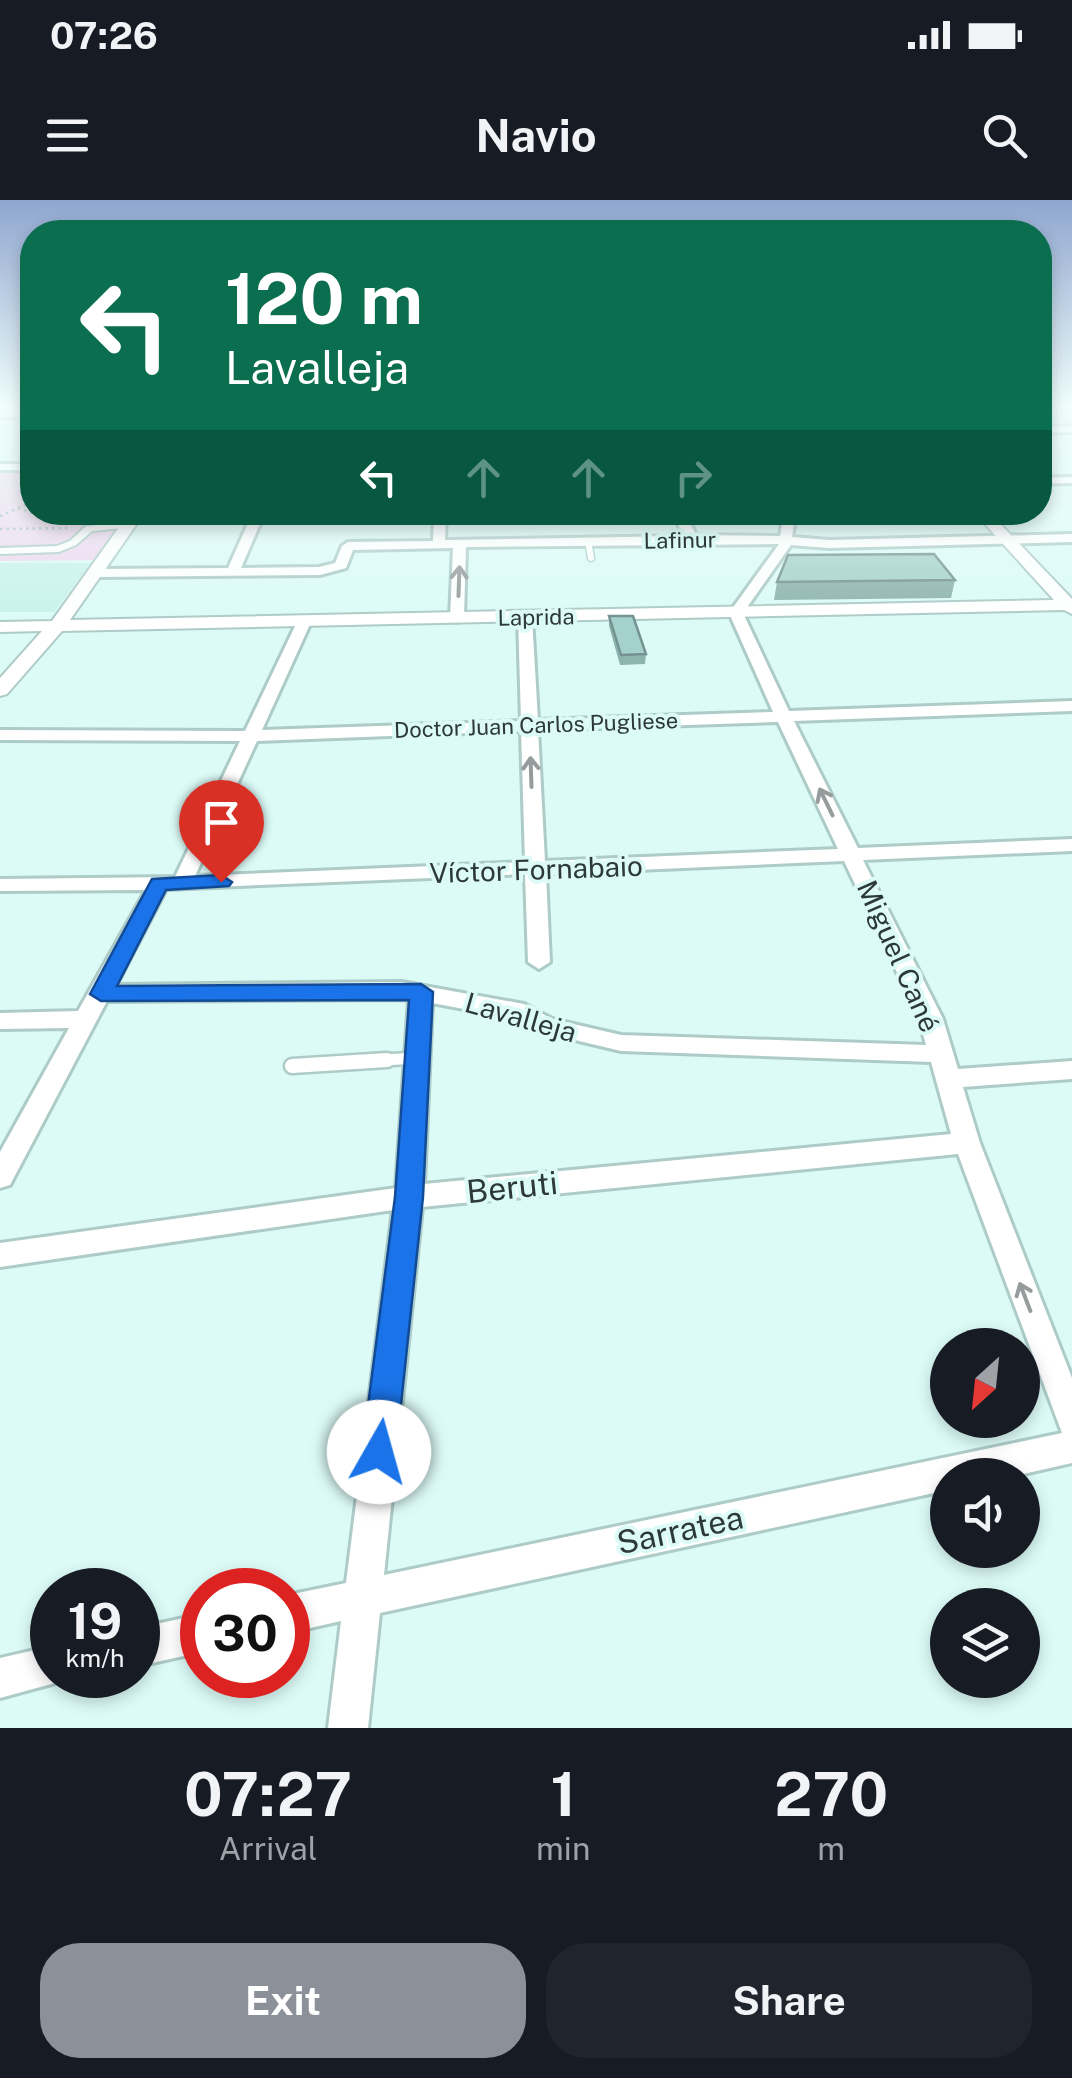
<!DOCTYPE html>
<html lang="en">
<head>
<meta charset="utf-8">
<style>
  :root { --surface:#171b24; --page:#20242c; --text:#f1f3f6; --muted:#9ea1a6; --accent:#8c9099 }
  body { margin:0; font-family:"Public Sans",sans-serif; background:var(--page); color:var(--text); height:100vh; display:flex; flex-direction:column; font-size:38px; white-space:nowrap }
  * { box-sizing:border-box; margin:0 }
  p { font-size:32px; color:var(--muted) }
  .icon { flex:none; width:55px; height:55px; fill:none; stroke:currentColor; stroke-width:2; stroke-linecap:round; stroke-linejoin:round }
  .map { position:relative; height:1528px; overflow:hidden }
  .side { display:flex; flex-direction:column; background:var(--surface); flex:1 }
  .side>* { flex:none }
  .hud { position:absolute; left:20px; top:20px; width:1032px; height:305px; border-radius:40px; box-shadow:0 5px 15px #0003; background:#0b6e4f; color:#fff; overflow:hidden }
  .needle { width:65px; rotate:207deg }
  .fabs { position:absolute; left:930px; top:1128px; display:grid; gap:20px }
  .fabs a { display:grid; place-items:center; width:110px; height:110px; border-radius:50%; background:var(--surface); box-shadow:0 5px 15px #0003; font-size:50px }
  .speed { position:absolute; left:30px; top:1368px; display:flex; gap:20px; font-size:50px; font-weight:700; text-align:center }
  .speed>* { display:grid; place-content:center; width:130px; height:130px; border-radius:50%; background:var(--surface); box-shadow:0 5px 15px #0003; line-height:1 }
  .speed small { font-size:25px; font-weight:400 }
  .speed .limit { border:15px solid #d22; background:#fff; color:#111 }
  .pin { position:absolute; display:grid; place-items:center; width:85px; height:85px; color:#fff; margin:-102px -42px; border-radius:50% 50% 50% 0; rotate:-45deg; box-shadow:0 0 10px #0007 }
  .pin .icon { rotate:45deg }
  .me { position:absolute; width:110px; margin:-55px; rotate:7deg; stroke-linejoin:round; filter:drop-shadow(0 0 8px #0008) }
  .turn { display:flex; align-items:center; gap:35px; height:210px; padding:0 40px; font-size:45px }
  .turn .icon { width:130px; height:130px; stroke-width:2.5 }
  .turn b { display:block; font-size:70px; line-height:85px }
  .lanes { display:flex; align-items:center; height:95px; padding:0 40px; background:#0003; justify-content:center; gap:50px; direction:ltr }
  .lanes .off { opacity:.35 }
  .eta { display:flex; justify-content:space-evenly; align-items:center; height:170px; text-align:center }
  .eta b { font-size:60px; font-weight:700; line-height:70px }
  .cta { display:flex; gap:20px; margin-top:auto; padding:20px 40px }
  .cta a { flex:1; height:115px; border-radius:40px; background:var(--accent); color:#fff; font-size:40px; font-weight:700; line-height:115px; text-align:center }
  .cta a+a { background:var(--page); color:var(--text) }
  .status { display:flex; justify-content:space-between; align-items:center; height:70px; padding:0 50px; background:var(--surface); direction:ltr }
  .status svg { height:28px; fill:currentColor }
  header { display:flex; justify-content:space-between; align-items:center; height:130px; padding:0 40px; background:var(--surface); font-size:45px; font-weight:700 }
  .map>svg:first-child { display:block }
</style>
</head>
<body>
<div class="status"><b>07:26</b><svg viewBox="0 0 49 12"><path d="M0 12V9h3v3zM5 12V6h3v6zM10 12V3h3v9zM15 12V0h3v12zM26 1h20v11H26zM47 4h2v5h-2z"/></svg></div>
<header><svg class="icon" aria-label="menu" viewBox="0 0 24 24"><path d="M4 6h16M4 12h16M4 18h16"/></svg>Navio<svg class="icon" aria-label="search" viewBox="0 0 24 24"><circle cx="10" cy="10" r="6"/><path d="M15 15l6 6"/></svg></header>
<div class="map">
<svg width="1072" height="1528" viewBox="0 0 1072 1528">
  <rect width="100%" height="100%" fill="#dcfbf7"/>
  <path fill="#c9f2ec" d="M0,363H91L54,412H0Z"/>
  <path fill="#efd7ef" d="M32,268V312L132,313L100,360L0,361V269Z"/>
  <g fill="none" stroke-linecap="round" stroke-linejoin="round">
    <g stroke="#adcbc7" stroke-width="9">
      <path id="service-far2" d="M588,341L591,358"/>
    </g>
    <g stroke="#adcbc7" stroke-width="16">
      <path id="service-far1" d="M348,862L417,858"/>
    </g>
    <g stroke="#adcbc7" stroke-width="19">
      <path id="service" d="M292,866L387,860"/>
    </g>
    <g stroke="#adcbc7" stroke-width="4">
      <path id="pedestrian" d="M129,322L132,323V327L92,331L76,345L59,352L0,354V348L57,346L70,341L86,326Z"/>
    </g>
    <g stroke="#adcbc7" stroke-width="6">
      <path id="minor" d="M1060,205H1072V212Z
        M0,211H32V217H0Z
        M1072,226V232L1040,233V227Z
        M0,264H32V270H0Z
        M1072,277V283L1040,284V278Z
        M253,312H265L241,368L319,367L335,363L342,346L348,342L433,341L434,312H446L445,340L683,336L673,312H685L696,335L780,336L784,312H796L792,337L829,340L1072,334V342L829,348L791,345L743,413L789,511L1072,501V511L794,521L858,648L1072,639V651L863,660L943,819L958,869L1072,861V879L963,887L980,943L1072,1178V1263L1019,1275H948V1290L380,1413L368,1528H328L341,1421L288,1433V1395L346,1383L393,1010L0,1067V1043L396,988L409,799L107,801L10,985L0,988V952L69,828L0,829V813L78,811L146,690L0,691V679L175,677L240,541L0,540V530L245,531L297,422L304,418L311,422L262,530L521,521L518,417L525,413L532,417L538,520L773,512L729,413L779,344L466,347L464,418L457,422L450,418L453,348L353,350L346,368L320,375L96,377L89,373L96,369L228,368ZM778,522L838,649L545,661L538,530ZM521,531L525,662L195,676L257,541ZM844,661L919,819L926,845L621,835L552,819L524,804L402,782L116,785L166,689L525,674L528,762L539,769L550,762L546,674ZM432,803L517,819L537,831L621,851L931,862L951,934L424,984ZM958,954L1062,1233L384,1375L422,1007Z
        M202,1414V1452L138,1466V1428Z
        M52,1446V1475H68L66,1480L0,1498V1458Z"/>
    </g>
    <g stroke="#adcbc7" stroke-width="4">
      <path id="tertiary" d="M130,312H145L70,420L1054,400L974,312H989L1072,399V414L1064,410L62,431L7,494L0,496V478L42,431L0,432V422L52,421Z"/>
    </g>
    <path stroke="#a4bdba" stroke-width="2.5" stroke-dasharray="2.5 4" stroke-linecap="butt" d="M18,308L38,315L61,312
      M0,316L32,302
      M305,323L422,322
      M0,329L68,328"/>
    <use href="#service-far2" stroke="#fff" stroke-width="6"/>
    <use href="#service-far1" stroke="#fff" stroke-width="11"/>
    <use href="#service" stroke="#fff" stroke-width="14"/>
    <use href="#pedestrian" fill="#fff" fill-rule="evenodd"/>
    <use href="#minor" fill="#fff" fill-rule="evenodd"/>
    <use href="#tertiary" fill="#fff" fill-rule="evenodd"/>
  </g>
  <path fill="#8eb4af" d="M955,380L951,398L774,400L777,382Z
    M609,416L646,454L645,464L620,465L609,426Z"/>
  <path fill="#a5d1cc" stroke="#74928f" stroke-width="2.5" d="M934,354L955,380L777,382L788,355Z
    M609,416H633L646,454L621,455Z"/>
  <defs><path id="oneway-shaft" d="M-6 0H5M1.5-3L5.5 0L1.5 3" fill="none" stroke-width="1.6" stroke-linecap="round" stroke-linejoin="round" transform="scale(2.5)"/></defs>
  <g stroke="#969c9c">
    <use href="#oneway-shaft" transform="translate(459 381) rotate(-88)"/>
    <use href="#oneway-shaft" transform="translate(531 572) rotate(-92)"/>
    <use href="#oneway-shaft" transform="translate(826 602) rotate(-116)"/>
    <use href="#oneway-shaft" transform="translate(1025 1097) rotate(-111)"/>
  </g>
  <linearGradient id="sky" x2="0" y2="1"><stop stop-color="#8fa6cf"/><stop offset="0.49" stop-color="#effdfb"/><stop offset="1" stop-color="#effdfb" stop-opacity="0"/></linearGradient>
  <rect width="1072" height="419" fill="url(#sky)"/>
  <path fill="#1a73e8" stroke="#114b97" stroke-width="2.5" d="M221,675L232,682L229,686L166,690L117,786L421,784L433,792L423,997L396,1252L391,1264L379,1269L367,1264L362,1252L395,997L409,800L101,801L90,794L152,679Z"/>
  <g text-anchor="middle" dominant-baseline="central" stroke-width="8" stroke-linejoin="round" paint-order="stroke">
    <g font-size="22" fill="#2d3938" stroke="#dcfbf7">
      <text transform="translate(680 340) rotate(-1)">Lafinur</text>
      <text transform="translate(536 417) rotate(-1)">Laprida</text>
      <text transform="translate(536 525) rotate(-2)">Doctor Juan Carlos Pugliese</text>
    </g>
    <g font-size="28" fill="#2d3938" stroke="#dcfbf7">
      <text transform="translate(536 669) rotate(-2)">Víctor Fornabaio</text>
      <text transform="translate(899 756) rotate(66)">Miguel Cané</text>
      <text transform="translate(521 817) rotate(16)">Lavalleja</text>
    </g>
    <g font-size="32" fill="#2d3938" stroke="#dcfbf7">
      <text transform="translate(512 987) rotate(-6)">Beruti</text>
      <text transform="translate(680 1330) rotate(-12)">Sarratea</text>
    </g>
  </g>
</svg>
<div class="fabs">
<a><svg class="needle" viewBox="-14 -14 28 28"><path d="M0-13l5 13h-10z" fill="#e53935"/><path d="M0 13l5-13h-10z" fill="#9ea1a6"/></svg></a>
<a><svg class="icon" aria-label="sound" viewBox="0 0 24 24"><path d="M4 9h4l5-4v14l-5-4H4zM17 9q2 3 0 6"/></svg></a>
<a><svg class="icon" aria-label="layers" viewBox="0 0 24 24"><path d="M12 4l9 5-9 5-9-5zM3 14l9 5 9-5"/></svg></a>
</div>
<div class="speed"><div>19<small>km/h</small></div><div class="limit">30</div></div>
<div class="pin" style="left:221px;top:682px;background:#d93025"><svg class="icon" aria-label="arrive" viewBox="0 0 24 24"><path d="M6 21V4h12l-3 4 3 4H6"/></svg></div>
<svg class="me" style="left:379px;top:1252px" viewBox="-20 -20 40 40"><circle r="19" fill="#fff"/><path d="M0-13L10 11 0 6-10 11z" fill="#1a73e8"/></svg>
<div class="hud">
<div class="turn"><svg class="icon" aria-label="left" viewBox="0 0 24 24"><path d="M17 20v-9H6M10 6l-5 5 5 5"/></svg><div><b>120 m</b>Lavalleja</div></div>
<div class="lanes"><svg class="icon" aria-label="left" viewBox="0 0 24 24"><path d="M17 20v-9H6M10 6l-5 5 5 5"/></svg><svg class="icon off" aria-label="ahead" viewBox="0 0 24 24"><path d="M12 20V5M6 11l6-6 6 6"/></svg><svg class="icon off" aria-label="ahead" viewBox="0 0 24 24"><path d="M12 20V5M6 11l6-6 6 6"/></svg><svg class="icon off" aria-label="right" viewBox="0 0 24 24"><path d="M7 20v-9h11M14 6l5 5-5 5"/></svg></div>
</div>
</div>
<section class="side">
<div class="eta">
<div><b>07:27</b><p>Arrival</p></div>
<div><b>1</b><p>min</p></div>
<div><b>270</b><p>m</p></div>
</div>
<div class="cta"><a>Exit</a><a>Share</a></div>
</section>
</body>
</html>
